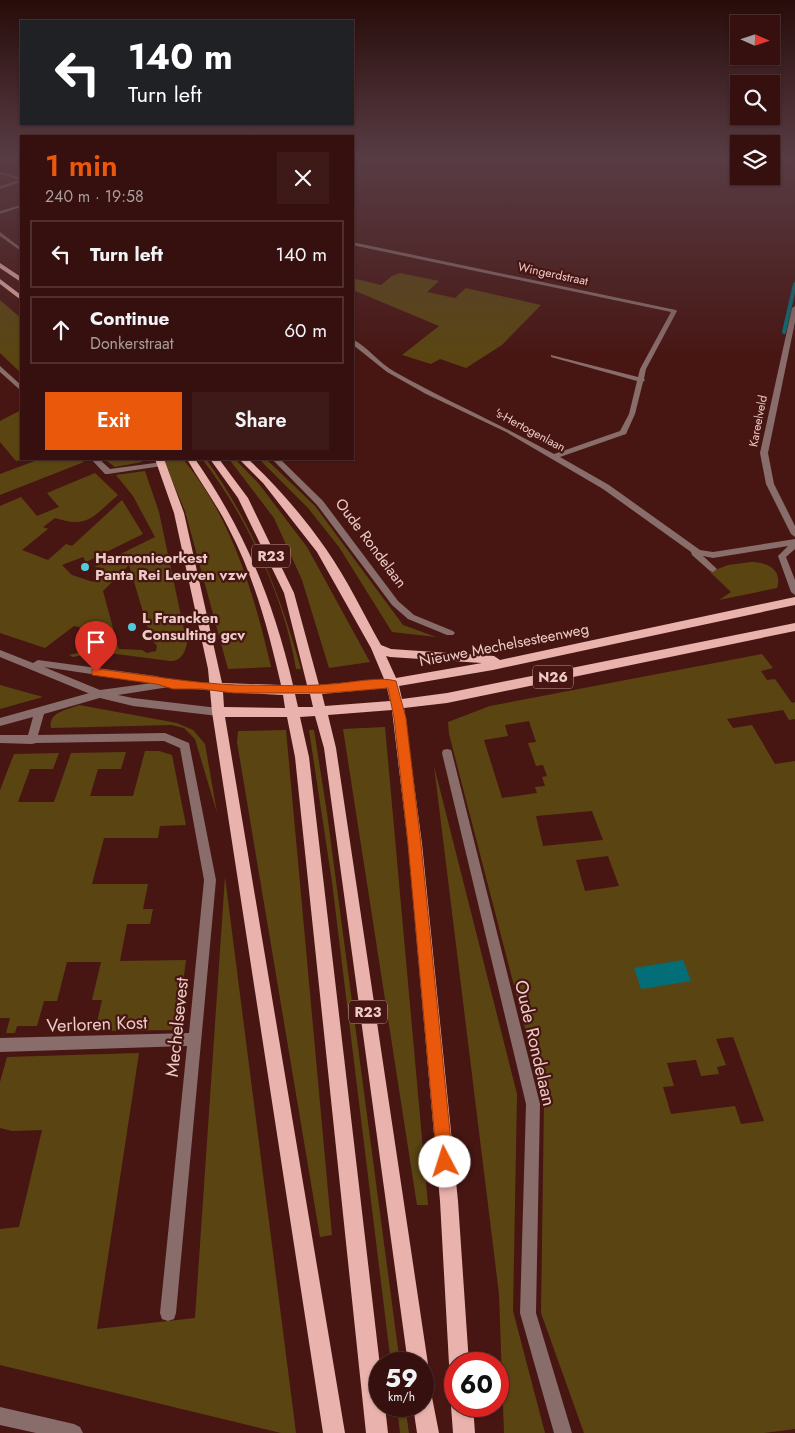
<!DOCTYPE html>
<html lang="en">
<head>
<meta charset="utf-8">
<style>
  :root { --surface:#35100e; --page:#3d1917; --text:#f1f3f6; --muted:#aa9d9e; --line:#4f302e; --accent:#ea580c }
  body { margin:0; font-family:Jost,sans-serif; background:var(--page); color:var(--text); height:100vh; display:flex; flex-direction:column; font-size:19px; white-space:nowrap }
  * { box-sizing:border-box; margin:0 }
  p { font-size:16px; color:var(--muted) }
  .icon { flex:none; width:28px; height:28px; fill:none; stroke:currentColor; stroke-width:2; stroke-linecap:round; stroke-linejoin:round }
  .map { position:relative; flex:1; overflow:hidden }
  .drawer { position:absolute; left:20px; top:135px; width:334px; height:325px; display:flex; flex-direction:column; background:var(--surface); border-radius:0px; box-shadow:0 1px 4px #0004,0 0 0 1px var(--line) }
  .drawer>* { flex:none }
  .guide { position:absolute; left:20px; top:20px; width:334px; height:105px; border-radius:0px; box-shadow:0 1px 4px #0004,0 0 0 1px var(--line); background:#202124; color:#fff; overflow:hidden }
  .needle { width:32px; rotate:93deg }
  .fabs { position:absolute; left:730px; top:15px; display:grid; gap:10px }
  .fabs a { display:grid; place-items:center; width:50px; height:50px; border-radius:0px; background:var(--surface); box-shadow:0 1px 4px #0004,0 0 0 1px var(--line); font-size:25px }
  .speed { position:absolute; left:369px; top:1352px; display:flex; gap:10px; font-size:25px; font-weight:700; text-align:center }
  .speed>* { display:grid; place-content:center; width:65px; height:65px; border-radius:50%; background:var(--surface); box-shadow:0 1px 4px #0004,0 0 0 1px var(--line); line-height:1 }
  .speed small { font-size:12px; font-weight:400 }
  .speed .limit { border:8px solid #d22; background:#fff; color:#111 }
  .pin { position:absolute; display:grid; place-items:center; width:42px; height:42px; color:#fff; margin:-51px -21px; border-radius:50% 50% 50% 0; rotate:-45deg; box-shadow:0 0 5px #0007 }
  .pin .icon { rotate:45deg }
  .me { position:absolute; width:55px; margin:-28px; rotate:355deg; stroke-linejoin:round; filter:drop-shadow(0 0 4px #0008) }
  .turn { display:flex; align-items:center; gap:18px; height:105px; padding:0 25px; font-size:22px }
  .turn .icon { width:65px; height:65px; stroke-width:2.5 }
  .turn b { display:block; font-size:35px; line-height:42px }
  .round { display:grid; place-items:center; flex:none; width:52px; height:52px; border-radius:0px; background:var(--page) }
  .head { display:flex; align-items:center; justify-content:space-between; height:85px; padding:0 25px }
  h1 { font-size:30px; font-weight:600; line-height:38px; color:var(--accent) }
  .cta { display:flex; gap:10px; margin-top:auto; padding:10px 25px }
  .cta a { flex:1; height:58px; border-radius:0px; background:var(--accent); color:#fff; font-size:20px; font-weight:600; line-height:58px; text-align:center }
  .cta a+a { background:var(--page); color:var(--text) }
  ul { padding:0; list-style:none }
  li { display:flex; align-items:center; gap:15px; height:68px; margin:0 10px 8px; padding:0 15px; border:2px solid var(--line); border-radius:0px }
  li div { flex:1 }
  li b { display:block; font-size:19px }
  li em { font-style:normal }
  .map>svg:first-child { display:block }
</style>
</head>
<body>
<div class="map">
<svg width="795" height="1433" viewBox="0 0 795 1433">
  <rect width="100%" height="100%" fill="#471613"/>
  <path fill="#5a4512" fill-rule="evenodd" d="M400,273L439,281L427,292L455,298L466,288L541,305L502,345L466,368L440,359L431,364L402,355L439,326L353,290V281L356,279L381,285L392,276Z
    M0,300L21,318V373L0,353Z
    M21,410L19,413L21,419V459H23L16,461L0,442V421Z
    M40,459H80L84,462L0,495V474Z
    M104,459H141L142,462L115,467Z
    M163,459H183C232,518 254,594 271,667L228,669L185,511Z
    M202,459H206C252,523 280,593 301,669H296C285,599 246,515 202,459Z
    M229,459H235L259,484L307,547L370,662L329,668L302,580L274,518Z
    M259,459H266L315,506L403,625L436,637L392,632L339,547L308,508Z
    M145,471L159,512L187,644C184,654 181,661 170,661L101,652L73,657L69,655L117,644L119,649L142,650L147,653L156,651L157,646L153,641H157L155,631L149,632L129,565L103,591L116,639L87,645L79,627L74,626L45,648L0,633V506L21,497L37,516L59,507L47,493L95,473L118,495C93,516 89,529 55,518L43,527L48,529L22,550L48,560L66,544L72,546L122,500L143,534L86,562L83,557L62,565L72,575L93,582L104,568L94,567L155,537L133,496L116,475Z
    M751,562C766,562 783,569 777,588L719,600L731,592L710,572L728,565Z
    M762,654L773,668L761,671L767,680L775,679L792,703L795,702V719L789,720L783,710L727,719L733,728L752,725L775,764L795,761V1429L764,1433H584L541,1313L544,1102L449,734L448,722L490,706ZM529,721L536,742L528,743L536,766L543,765L547,776L542,777L545,786L535,787L537,793L502,798L484,740L508,736L505,725ZM592,811L603,840L543,846L536,816ZM608,856L619,886L585,891L576,860ZM733,1037L764,1121L741,1124L735,1106L671,1114L663,1087L674,1086L667,1063L696,1060L701,1076L719,1074L717,1067L726,1065L716,1039Z
    M0,685L43,697L0,709Z
    M79,705L177,723L193,730L205,744L217,813L195,739L184,728L171,725L51,728C48,712 67,710 79,705Z
    M385,727L428,1205H417L343,729Z
    M286,730L332,1235L320,1237L237,742L238,731Z
    M309,730H314L327,813L400,1364H391L332,882Z
    M145,751H159L172,755L186,825L160,826L158,838H104L92,884H148L143,909H153L150,924H127L120,961L186,960L177,1030L95,1031L102,1000H92L101,962H67L57,1001H44L37,1026H17L15,1033H6L10,1018H0V790L14,754L59,753L53,769H30L18,802H54L71,753L126,752L121,769H98L90,796H133Z
    M434,766L517,1094L513,1311L545,1433H504L499,1294Z
    M225,877L296,1433H281L0,1365V1229L19,1227L42,1130L12,1131L0,1128V1082L7,1057L139,1053L97,1329L195,1318Z
    M397,1406H405L409,1433H400Z"/>
  <path fill="#046e78" d="M683,960L691,981L641,989L634,968Z"/>
  <g fill="none" stroke-linecap="round" stroke-linejoin="round">
    <path stroke="#046e78" stroke-width="4" d="M784,332L795,284"/>
    <path fill="#886d6a" fill-rule="evenodd" d="M0,172L21,178V182L0,189V186L20,180L0,174Z
      M21,205V207L0,214V211Z
      M0,232L21,248V251L0,236Z
      M352,242L676,310L677,311L646,369L644,379L645,380L643,382L635,414L626,434L560,457L609,485L700,550L713,552L795,539V549L786,557L795,580V595L791,592L778,556L788,546L713,558L703,556L717,569L713,572L710,571L692,555L691,552L603,489L506,432L426,394L387,372L352,344V339C368,347 379,363 395,372C447,401 502,425 554,454L620,431L629,414L637,381L551,357V355L638,377L640,369L671,312L352,245Z
      M795,306V322L768,453L774,484L795,526V537L791,534L766,484L760,453L792,308Z
      M0,366L21,385V390L19,389L0,372Z
      M91,459H99L110,469L162,462L166,464L162,466L108,474H105Z
      M272,459H280L323,501L398,601L414,615L453,631L455,633L453,635H447L408,619L392,605L317,505Z
      M100,690L103,691L105,694L103,697L44,714L38,735L165,733L189,743L216,880L176,1313L174,1319L168,1321L162,1319L160,1313L187,1046L0,1052V1038L189,1033L204,880L180,748L164,741L36,743L32,744L0,743V735H28L33,717L0,726V718Z
      M447,749L451,750L452,753L540,1104L536,1313L572,1433H554L520,1313L526,1104L442,753L443,750Z
      M0,1407L74,1424L80,1427L83,1433H36L0,1425Z"/>
    <path fill="#886d6a" fill-rule="evenodd" d="M0,650L33,663L38,660L156,676L173,681L216,683L221,687L216,691L169,687L118,695L133,698L218,708L223,712L218,716L133,706L100,698L0,657ZM44,667L152,683L100,690Z"/>
    <path fill="#e9b2ac" fill-rule="evenodd" d="M0,263L21,277V282L0,268Z
      M0,279L21,295V300L0,284Z
      M155,459H164L184,513L222,683L281,685C269,632 254,576 228,527C216,503 200,482 187,459H195C245,531 273,600 293,685H307L284,593L238,498L210,459H219L248,498L294,593L319,685L384,679L371,648L317,552L263,483L239,459H248C277,486 303,516 326,549C347,579 363,613 381,645L391,649L494,656L500,660L795,597V605L493,670L399,686L402,699L447,693L795,623V631L447,703L404,708L422,844L458,1201L469,1364H455V1373L452,1371L449,1364L440,1201L408,844L392,710L328,715L336,748L428,1364L425,1371L422,1373V1364H408L324,748L315,716L300,717L309,757L380,1366V1406H385L388,1433H366L295,757L287,717H225L345,1433H323L212,712L208,669L174,513ZM386,656L390,657L482,663L396,678ZM387,688L390,701L325,706L322,694ZM223,692L283,695L285,708L224,707ZM295,694H310L313,707H298Z
      M422,1385L430,1387L439,1433H417L413,1406H422Z
      M454,1398L455,1406H473L475,1433H453L451,1406Z"/>
  </g>
  <linearGradient id="sky" x2="0" y2="1"><stop stop-color="#270c0a"/><stop offset="0.44" stop-color="#583c44"/><stop offset="1" stop-color="#583c44" stop-opacity="0"/></linearGradient>
  <rect width="795" height="357" fill="url(#sky)"/>
  <path fill="#ea580c" stroke="#983908" d="M96,669C143,674 189,683 236,685C267,685 300,687 332,684C349,683 381,676 396,681L406,718L421,844L453,1162L451,1167L445,1170L439,1167L437,1162L408,844L394,718L388,688L329,693H234L202,689H173L156,684L92,675V670Z"/>
  <g fill="#52cbd9" stroke="#471613" stroke-width="2">
    <circle cx="85" cy="567" r="5"/>
    <circle cx="132" cy="627" r="5"/>
  </g>
  <g text-anchor="middle" dominant-baseline="central" stroke-width="4.5" stroke-linejoin="round" paint-order="stroke">
    <g font-size="12" fill="#edccc8" stroke="#471613">
      <text transform="translate(553 274) rotate(12)">Wingerdstraat</text>
      <text transform="translate(758 421) rotate(-79)">Kareelveld</text>
      <text transform="translate(530 430) rotate(28)">'s-Hertogenlaan</text>
    </g>
    <g fill="#471613" stroke="#bb9592" stroke-width="1">
      <rect x="252" y="544.5" width="38" height="23" rx="4"/>
      <rect x="533" y="665.5" width="40" height="23" rx="4"/>
      <rect x="349" y="1000.5" width="38" height="23" rx="4"/>
    </g>
    <g font-size="14" font-weight="bold" fill="#edccc8">
      <text x="271" y="556">R23</text>
      <text x="553" y="677">N26</text>
      <text x="368" y="1012">R23</text>
    </g>
    <g font-size="15" fill="#edccc8" stroke="#471613">
      <text transform="translate(371 543) rotate(53)">Oude Rondelaan</text>
      <text transform="translate(504 645) rotate(-11)">Nieuwe Mechelsesteenweg</text>
    </g>
    <g font-size="15" font-weight="bold" fill="#edccc8" stroke="#471613" text-anchor="start">
      <text x="95" y="558">Harmonieorkest<tspan x="95" dy="17">Panta Rei Leuven vzw</tspan></text>
      <text x="142" y="618">L Francken<tspan x="142" dy="17">Consulting gcv</tspan></text>
    </g>
    <g font-size="18" fill="#edccc8" stroke="#471613">
      <text transform="translate(97 1024) rotate(-2)">Verloren Kost</text>
      <text transform="translate(177 1027) rotate(-84)">Mechelsevest</text>
      <text transform="translate(535 1043) rotate(77)">Oude Rondelaan</text>
    </g>
  </g>
</svg>
<div class="fabs">
<a><svg class="needle" viewBox="-14 -14 28 28"><path d="M0-13l5 13h-10z" fill="#e53935"/><path d="M0 13l5-13h-10z" fill="#aa9d9e"/></svg></a>
<a><svg class="icon" aria-label="search" viewBox="0 0 24 24"><circle cx="10" cy="10" r="6"/><path d="M15 15l6 6"/></svg></a>
<a><svg class="icon" aria-label="layers" viewBox="0 0 24 24"><path d="M12 4l9 5-9 5-9-5zM3 14l9 5 9-5"/></svg></a>
</div>
<div class="speed"><div>59<small>km/h</small></div><div class="limit">60</div></div>
<div class="pin" style="left:96px;top:672px;background:#d93025"><svg class="icon" aria-label="arrive" viewBox="0 0 24 24"><path d="M6 21V4h12l-3 4 3 4H6"/></svg></div>
<svg class="me" style="left:445px;top:1162px" viewBox="-20 -20 40 40"><circle r="19" fill="#fff"/><path d="M0-13L10 11 0 6-10 11z" fill="#ea580c"/></svg>
<div class="guide">
<div class="turn"><svg class="icon" aria-label="left" viewBox="0 0 24 24"><path d="M17 20v-9H6M10 6l-5 5 5 5"/></svg><div><b>140 m</b>Turn left</div></div>
</div>
<section class="drawer">
<div class="head"><div><h1>1 min</h1><p>240 m · 19:58</p></div><a class="round"><svg class="icon" aria-label="close" viewBox="0 0 24 24"><path d="M6 6l12 12M18 6L6 18"/></svg></a></div>
<ul>
<li><svg class="icon" aria-label="left" viewBox="0 0 24 24"><path d="M17 20v-9H6M10 6l-5 5 5 5"/></svg><div><b>Turn left</b></div><em>140 m</em></li>
<li><svg class="icon" aria-label="ahead" viewBox="0 0 24 24"><path d="M12 20V5M6 11l6-6 6 6"/></svg><div><b>Continue</b><p>Donkerstraat</p></div><em>60 m</em></li>
</ul>
<div class="cta"><a>Exit</a><a>Share</a></div>
</section>
</div>
</body>
</html>
